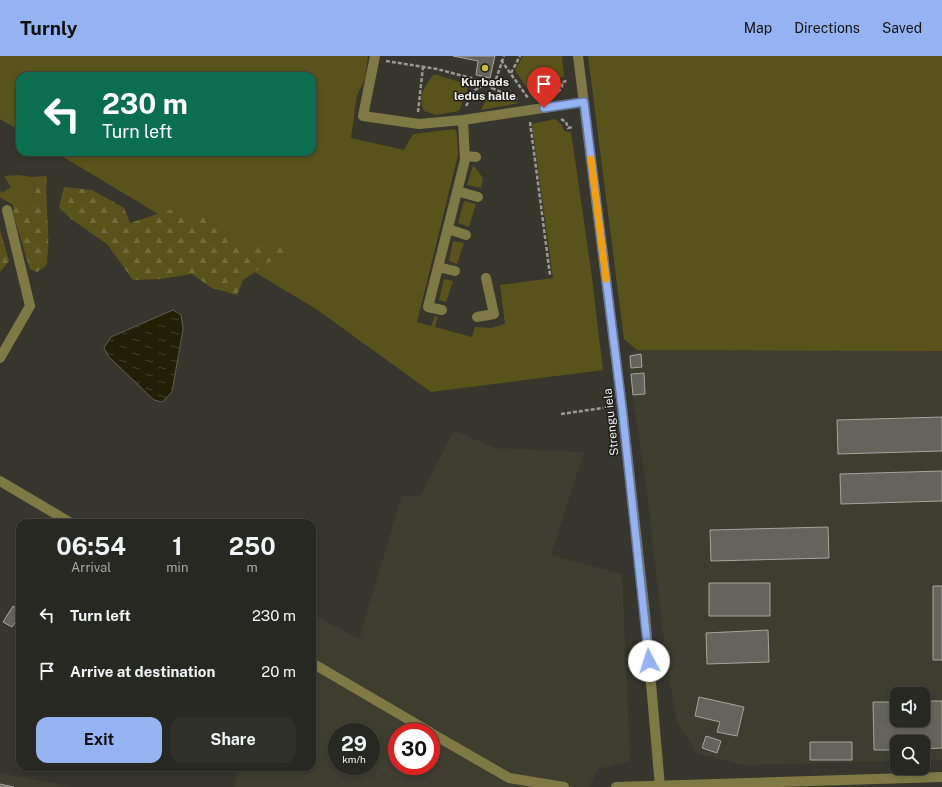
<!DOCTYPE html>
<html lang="en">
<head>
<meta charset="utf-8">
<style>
  :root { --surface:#282822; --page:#30302a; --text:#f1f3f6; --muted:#a5a6a5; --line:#444440; --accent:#95b2f1 }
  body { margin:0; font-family:"Public Sans",sans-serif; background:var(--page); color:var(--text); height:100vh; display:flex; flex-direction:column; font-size:15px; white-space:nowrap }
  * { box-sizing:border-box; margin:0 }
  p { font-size:13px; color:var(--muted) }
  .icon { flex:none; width:22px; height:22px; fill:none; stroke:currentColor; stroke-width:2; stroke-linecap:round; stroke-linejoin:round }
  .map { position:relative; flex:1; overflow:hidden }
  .sheet { position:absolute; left:16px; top:463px; width:300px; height:252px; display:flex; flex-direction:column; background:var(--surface); border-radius:12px; box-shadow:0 2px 6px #0003,0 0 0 1px var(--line) }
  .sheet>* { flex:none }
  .guide { position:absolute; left:16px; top:16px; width:300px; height:84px; border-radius:12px; box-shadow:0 2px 6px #0003,0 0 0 1px var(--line); background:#0b6e4f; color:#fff; overflow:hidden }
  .buttons { position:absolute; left:890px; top:631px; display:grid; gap:8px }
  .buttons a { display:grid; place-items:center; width:40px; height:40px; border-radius:8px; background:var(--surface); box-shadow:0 2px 6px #0003,0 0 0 1px var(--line); font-size:20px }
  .speed { position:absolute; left:328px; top:667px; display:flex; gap:8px; font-size:20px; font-weight:700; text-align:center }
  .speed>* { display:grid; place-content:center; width:52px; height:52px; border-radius:50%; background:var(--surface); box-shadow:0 2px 6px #0003,0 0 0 1px var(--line); line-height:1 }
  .speed small { font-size:10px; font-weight:400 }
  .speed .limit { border:6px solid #d22; background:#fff; color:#111 }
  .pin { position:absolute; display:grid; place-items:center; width:34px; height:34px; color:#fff; margin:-41px -17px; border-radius:50% 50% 50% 0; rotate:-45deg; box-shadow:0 0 4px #0007 }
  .pin .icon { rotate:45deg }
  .me { position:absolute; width:44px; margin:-22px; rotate:355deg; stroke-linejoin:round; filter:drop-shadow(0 0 3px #0008) }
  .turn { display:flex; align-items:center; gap:14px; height:84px; padding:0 20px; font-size:18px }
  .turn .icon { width:52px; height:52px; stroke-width:2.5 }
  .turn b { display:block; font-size:28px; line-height:34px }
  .eta { display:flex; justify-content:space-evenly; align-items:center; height:68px; text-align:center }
  .eta b { font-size:24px; font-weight:700; line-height:28px }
  .primary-button { display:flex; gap:8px; margin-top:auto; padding:8px 20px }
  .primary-button a { flex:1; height:46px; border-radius:12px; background:var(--accent); color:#111; font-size:16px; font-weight:700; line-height:46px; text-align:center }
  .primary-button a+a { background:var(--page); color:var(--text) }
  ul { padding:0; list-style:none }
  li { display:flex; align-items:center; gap:12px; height:56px; padding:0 20px }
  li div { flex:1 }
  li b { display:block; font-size:15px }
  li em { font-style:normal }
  header { display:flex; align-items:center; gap:24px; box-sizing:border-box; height:56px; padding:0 20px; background:var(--accent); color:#111 }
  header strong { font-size:19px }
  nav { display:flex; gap:22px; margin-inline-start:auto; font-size:14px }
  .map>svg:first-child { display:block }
</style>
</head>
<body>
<header>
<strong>Turnly</strong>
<nav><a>Map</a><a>Directions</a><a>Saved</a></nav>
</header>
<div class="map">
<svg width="942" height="731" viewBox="0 0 942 731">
  <defs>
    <pattern id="forest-firs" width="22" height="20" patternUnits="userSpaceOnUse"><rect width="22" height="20" fill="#58531a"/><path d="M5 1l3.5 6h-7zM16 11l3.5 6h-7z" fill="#706c3b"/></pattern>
    <pattern id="water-ripples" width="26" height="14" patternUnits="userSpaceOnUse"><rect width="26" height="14" fill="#211f06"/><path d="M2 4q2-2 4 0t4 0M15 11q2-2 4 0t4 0" fill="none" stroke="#42402a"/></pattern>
  </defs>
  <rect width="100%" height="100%" fill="#36362d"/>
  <path fill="#3e3e2f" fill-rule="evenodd" d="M637,294L942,295V704H923V686H897V705L743,709L696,697L677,665L667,612L647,437L627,301ZM897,638H923V664H897Z
    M454,374L495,392L584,396L551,499L622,518L630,705L598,713L589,731H235L238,711H312V558L359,583L402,439L420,441ZM337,676H371V710H337ZM397,676H431V710H397Z
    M0,717L74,731H0Z"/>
  <path fill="#58531a" d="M0,0H368L365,23L357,39L351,82L404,94L413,78L455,73L457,78L458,99L417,266L431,270L435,260L438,261L435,271L472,281L475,271L491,272L505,268L500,229L553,222L532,68L555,63L562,69L564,75L571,76L591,214L603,314L431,336L316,253L55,96H312V20H20V75L0,63Z
    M523,0H562L564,21L558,22V32L552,37L532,40L515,14Z
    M588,0H942V295L637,294L624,283Z
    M434,18L469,29L459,55L436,59L424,55C417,41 425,29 434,18Z
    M490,36L519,47L481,54Z
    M473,109L483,122L481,132L467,129Z
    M19,119L31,121L35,137L29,149H13L0,141V135L3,136L11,131L4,120Z
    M464,145L476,148L469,171L458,167Z
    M453,185L464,187L457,208L449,205Z
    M444,223L453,225L446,246L439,244Z"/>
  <path fill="url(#forest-firs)" d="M47,120C44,151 52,179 46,210L37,216L30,213L14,161L13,149H29L35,137L31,121Z
    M64,131L92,134L124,152L130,167L173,153L214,163L248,189L292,191L243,224L237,239L212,232L192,218L161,223L133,224L107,188L71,163L59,151Z
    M0,174L9,205L0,216Z"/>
  <path fill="url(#water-ripples)" stroke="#5f5d4a" d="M173,254L181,259L183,273L172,336L162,346L154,344L109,301L104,292L111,281Z"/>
  <path fill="#64645a" stroke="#a6a59b" d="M453,0H495L490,22L476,19L478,5Z
    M641,298L642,311L631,312L630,300Z
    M644,317L645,338L633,339L631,318Z
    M942,361V395L838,398L837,364Z
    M942,415V445L841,448L840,418Z
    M828,471L829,502L711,505L710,474Z
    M709,527H770V560H709Z
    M933,530H942V604H933Z
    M13,550L20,554V560L12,571L3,566Z
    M768,574L769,606L707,608L706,577Z
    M699,641L744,651L737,680L717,676L720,666L695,660Z
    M923,645H942V692L923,693V686H897V694H874L873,646H897V664H923Z
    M706,680L721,685L717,697L702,692Z
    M810,686H852V704H810Z
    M0,728L14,731H0Z"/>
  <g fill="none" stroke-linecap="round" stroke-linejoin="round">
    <path stroke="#9a9a93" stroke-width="2.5" stroke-dasharray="4 2" stroke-linecap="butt" d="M501,4L528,42
      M386,5L437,13L471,22L493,32L504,0
      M511,17L520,0
      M492,32L517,43
      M558,36L562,31V26L567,25
      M466,50L475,34L484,29
      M418,56L423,11
      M561,63L566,66L568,72L573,71
      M530,66L550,219
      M561,358L610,351"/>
    <path stroke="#7e7a45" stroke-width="10" d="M375,0L363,60L419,68L463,64L584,46
      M578,0L622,351L645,558L660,731
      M465,100L476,101
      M457,135L478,141
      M448,173L466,179
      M438,211L455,215
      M442,254L428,251L465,104L463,64
      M477,261L494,258L486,222
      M0,302L30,250L7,154
      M0,425L71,467
      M312,607L430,676
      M431,677L509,722L564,731
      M616,731L942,721"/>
  </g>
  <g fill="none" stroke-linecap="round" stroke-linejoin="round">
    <g stroke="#61749d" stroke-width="10">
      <path id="route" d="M544,52L584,46L622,351L649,605"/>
    </g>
    <use href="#route" stroke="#95b2f1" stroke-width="7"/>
    <path stroke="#f59e0b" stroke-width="7" d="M591,103L606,223"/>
  </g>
  <circle fill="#c6bc3d" stroke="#1d1d19" stroke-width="1.5" cx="485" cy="12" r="4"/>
  <g text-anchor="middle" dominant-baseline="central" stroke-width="3" stroke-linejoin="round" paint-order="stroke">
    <g font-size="12" font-weight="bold" fill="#f0efea" stroke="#1d1d19">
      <text x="485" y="26">Kurbads<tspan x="485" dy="14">ledus halle</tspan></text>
    </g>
    <g font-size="12" fill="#f0efea" stroke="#1d1d19">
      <text transform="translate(611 366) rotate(-96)">Strengu iela</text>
    </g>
  </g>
</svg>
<div class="buttons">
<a><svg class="icon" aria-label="sound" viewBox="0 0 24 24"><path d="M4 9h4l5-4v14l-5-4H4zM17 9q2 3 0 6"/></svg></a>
<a><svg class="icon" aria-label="search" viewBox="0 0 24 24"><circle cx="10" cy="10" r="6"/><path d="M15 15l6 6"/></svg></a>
</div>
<div class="speed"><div>29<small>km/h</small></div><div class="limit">30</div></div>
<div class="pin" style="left:544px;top:52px;background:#d93025"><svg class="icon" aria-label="arrive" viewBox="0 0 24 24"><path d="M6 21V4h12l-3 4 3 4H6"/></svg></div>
<svg class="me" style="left:649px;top:605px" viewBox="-20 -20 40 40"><circle r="19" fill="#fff"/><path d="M0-13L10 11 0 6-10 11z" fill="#95b2f1"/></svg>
<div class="guide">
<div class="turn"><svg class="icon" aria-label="left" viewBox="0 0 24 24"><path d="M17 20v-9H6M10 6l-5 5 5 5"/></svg><div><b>230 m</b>Turn left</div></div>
</div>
<section class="sheet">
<div class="eta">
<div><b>06:54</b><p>Arrival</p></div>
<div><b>1</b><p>min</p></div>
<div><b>250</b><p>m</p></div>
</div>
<ul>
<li><svg class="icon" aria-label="left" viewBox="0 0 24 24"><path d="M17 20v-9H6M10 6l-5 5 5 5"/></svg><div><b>Turn left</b></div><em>230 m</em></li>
<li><svg class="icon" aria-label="arrive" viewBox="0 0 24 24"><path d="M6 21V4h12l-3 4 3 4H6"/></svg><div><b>Arrive at destination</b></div><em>20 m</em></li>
</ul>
<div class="primary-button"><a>Exit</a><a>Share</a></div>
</section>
</div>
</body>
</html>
